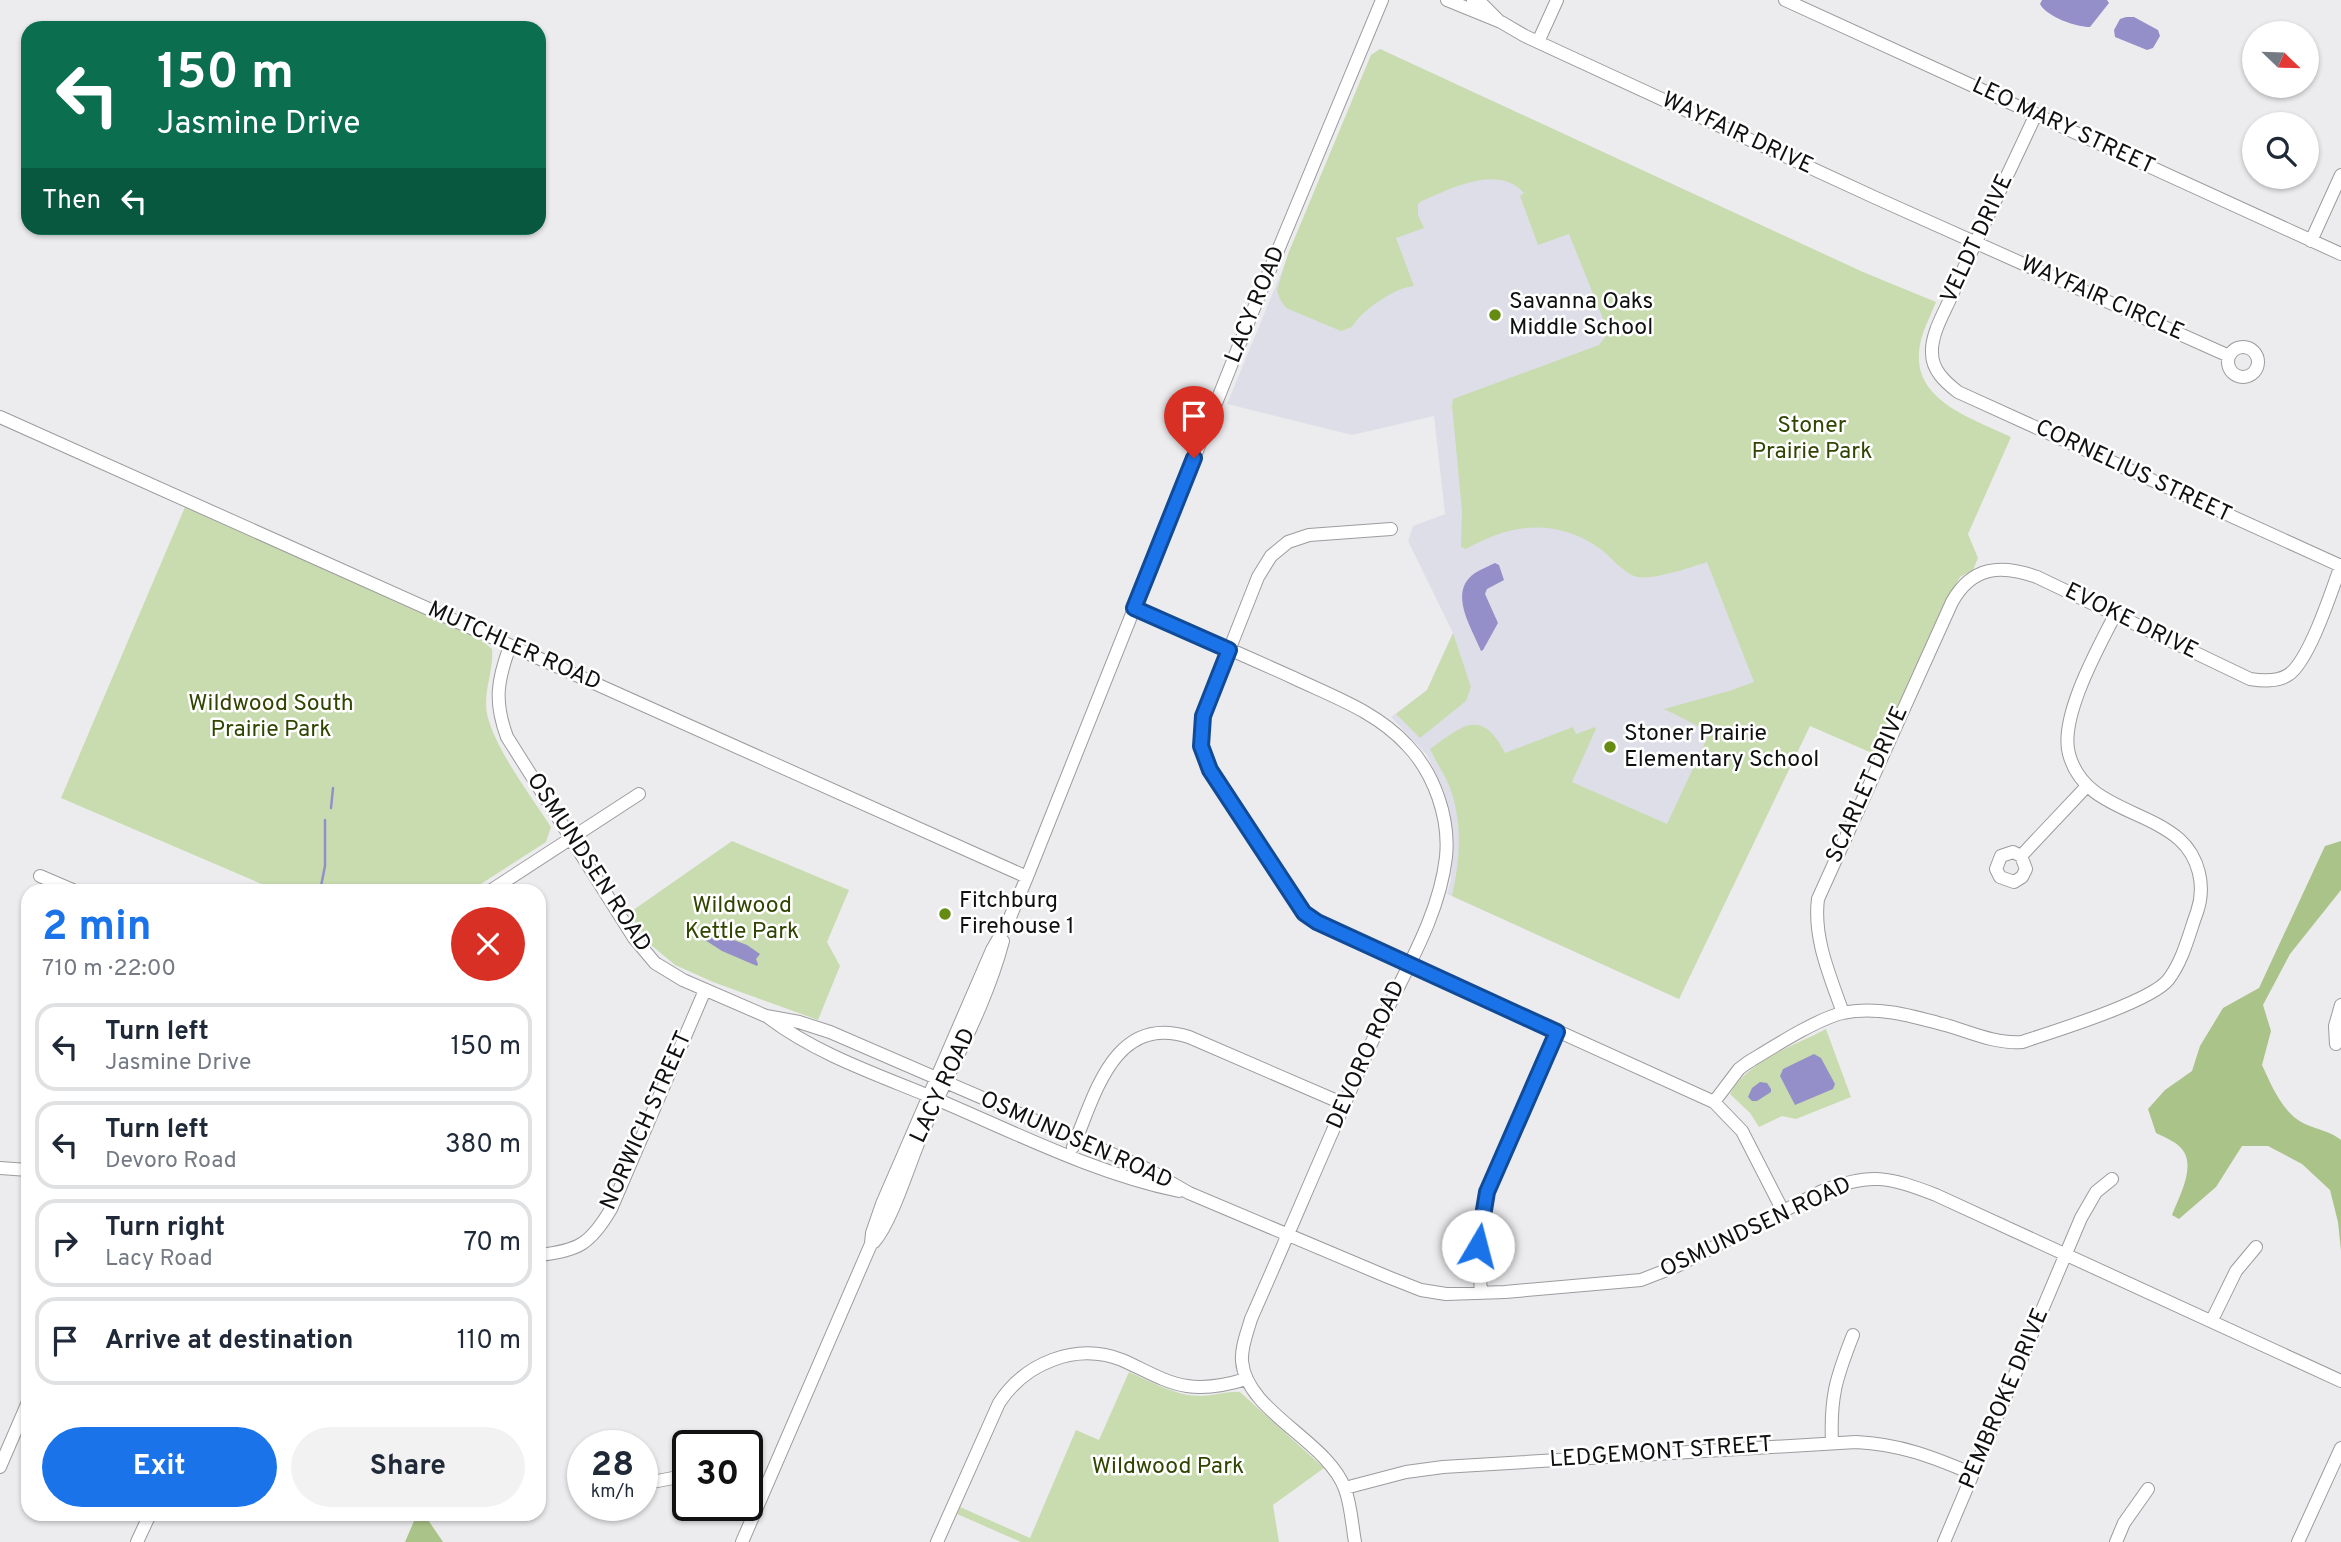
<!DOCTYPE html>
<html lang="en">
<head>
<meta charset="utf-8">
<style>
  :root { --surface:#fff; --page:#f2f2f3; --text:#1f2937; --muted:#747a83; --line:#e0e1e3; --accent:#1a73e8 }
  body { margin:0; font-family:Overpass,sans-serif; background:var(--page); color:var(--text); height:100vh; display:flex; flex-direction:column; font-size:26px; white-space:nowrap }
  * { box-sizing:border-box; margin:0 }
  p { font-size:23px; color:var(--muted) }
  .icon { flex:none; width:38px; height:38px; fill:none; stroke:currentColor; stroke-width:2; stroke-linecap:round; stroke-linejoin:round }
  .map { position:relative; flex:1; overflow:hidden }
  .side { position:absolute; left:21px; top:884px; width:525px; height:637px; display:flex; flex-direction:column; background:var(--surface); border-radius:21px; box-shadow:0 2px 5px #0004 }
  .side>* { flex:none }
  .hud { position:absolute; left:21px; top:21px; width:525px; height:214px; border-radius:21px; box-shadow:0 2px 5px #0004; background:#0b6e4f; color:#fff; overflow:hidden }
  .needle { width:46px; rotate:113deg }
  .tools { position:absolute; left:2242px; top:21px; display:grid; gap:14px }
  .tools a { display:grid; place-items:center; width:77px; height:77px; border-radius:50%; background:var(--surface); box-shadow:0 2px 5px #0004; font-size:35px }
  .speed { position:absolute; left:567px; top:1430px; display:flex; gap:14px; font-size:35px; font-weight:700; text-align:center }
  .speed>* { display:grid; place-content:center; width:91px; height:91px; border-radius:50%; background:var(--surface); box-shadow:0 2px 5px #0004; line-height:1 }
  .speed small { font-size:18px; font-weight:400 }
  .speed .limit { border:4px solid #111; border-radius:10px; background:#fff; color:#111 }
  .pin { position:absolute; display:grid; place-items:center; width:60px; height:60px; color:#fff; margin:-72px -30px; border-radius:50% 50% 50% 0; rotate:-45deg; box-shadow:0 0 7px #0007 }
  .pin .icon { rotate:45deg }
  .me { position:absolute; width:77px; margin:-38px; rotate:8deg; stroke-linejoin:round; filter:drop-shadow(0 0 5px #0008) }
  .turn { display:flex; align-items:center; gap:24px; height:147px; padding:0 21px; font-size:32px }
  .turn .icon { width:91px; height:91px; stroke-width:2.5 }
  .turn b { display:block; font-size:49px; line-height:60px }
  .then { display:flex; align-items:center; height:66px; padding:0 21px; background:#0003; gap:14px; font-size:26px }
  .round { display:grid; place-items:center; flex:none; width:74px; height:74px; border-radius:37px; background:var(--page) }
  .overview { display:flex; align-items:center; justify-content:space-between; height:119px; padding:0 21px }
  h1 { font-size:42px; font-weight:700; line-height:52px; color:var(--accent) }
  .cta { display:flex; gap:14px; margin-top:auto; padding:14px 21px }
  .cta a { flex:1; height:80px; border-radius:42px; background:var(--accent); color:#fff; font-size:28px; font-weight:700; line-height:80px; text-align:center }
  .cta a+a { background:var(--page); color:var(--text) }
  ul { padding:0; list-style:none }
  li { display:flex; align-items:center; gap:21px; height:88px; margin:0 14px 10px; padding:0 7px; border:4px solid var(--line); border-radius:21px }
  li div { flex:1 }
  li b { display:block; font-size:26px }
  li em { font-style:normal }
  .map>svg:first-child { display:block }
</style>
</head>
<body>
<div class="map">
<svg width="2341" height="1542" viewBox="0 0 2341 1542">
  <rect width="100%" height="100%" fill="#ececef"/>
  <path fill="#dedee8" d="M1380,49L1763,226L1865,605L1679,999L1447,894L1451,880L1453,832L1444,791L1427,755L1391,717L1427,690L1453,633L1408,541L1413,526L1445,514L1434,416L1352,435L1227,404L1371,55Z"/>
  <path fill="#c9dcb0" d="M1380,49L1863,272L1936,302C1932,312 1927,322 1923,333C1902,397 1965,415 2011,437L1968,534L1978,558L1973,570L1960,577L1951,593L1881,757L1810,726L1679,999L1452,896C1460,860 1463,824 1450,788C1445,775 1436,762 1430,749C1461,727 1481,706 1505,753L1573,727L1576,734L1595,727L1596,729L1572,782L1667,824L1710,732L1664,709L1729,691L1754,682L1707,562C1692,567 1654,580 1638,577C1623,574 1611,556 1599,548C1555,517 1510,524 1466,549L1461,547L1462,511L1452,405L1453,399L1599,345L1606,336V326L1569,234L1538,245L1520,196L1524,193C1498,164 1452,188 1422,201L1418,204V215L1424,228L1396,238L1414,286C1395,287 1361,311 1352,327L1341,331L1286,308L1280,299L1277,290L1288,254L1371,55Z
    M185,507L467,633L481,640L492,649C494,671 483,691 487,714C495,749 531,796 551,827L546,842L470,891H278L61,798Z
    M1453,633L1471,687L1466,701L1420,738L1396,714L1427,690Z
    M732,841L849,890L827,942L840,966L818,1020L713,982L675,965L651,945L629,913Z
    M1826,1029L1851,1097L1796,1119L1782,1116L1759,1127L1750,1113L1730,1094C1748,1060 1794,1046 1826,1029Z
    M1129,1372C1152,1382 1176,1396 1201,1396C1214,1396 1227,1391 1240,1392L1324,1468L1273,1505L1279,1542H1021L957,1514L960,1507L1030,1538L1076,1430L1099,1440Z"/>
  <path fill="#aac388" d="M2341,841V890L2290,954L2263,1005L2271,1031L2262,1065C2272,1086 2282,1113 2305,1124C2318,1130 2330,1131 2341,1140V1251L2338,1222L2330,1190L2302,1164L2268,1146H2242L2216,1187L2179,1219L2172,1215C2179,1196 2198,1164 2180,1147C2174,1141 2164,1137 2156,1133L2148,1109L2165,1090L2192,1071L2200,1046L2223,1008L2259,988L2325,846Z
    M417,1514H424L443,1542H405Z"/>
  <path fill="#948fc8" d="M2042,0H2107L2109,3L2090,27C2076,27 2047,17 2040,4Z
    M2126,17H2134L2158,30L2160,36L2153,48L2147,50L2115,37L2114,30L2120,19Z
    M1495,563L1499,565L1504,580L1487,589L1485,594L1498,623L1483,650L1481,651C1472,628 1447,592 1475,573C1481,569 1489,566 1495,563Z
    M712,932L747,945L760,954L756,959L758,964L757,966L722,951L705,940V933Z
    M1814,1054L1821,1058L1835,1084L1833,1089L1795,1105L1780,1076L1783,1069Z
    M1760,1082L1767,1083L1771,1089V1092L1757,1101H1752L1748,1097L1752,1088Z"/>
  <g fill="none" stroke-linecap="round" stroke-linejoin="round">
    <path stroke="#948fc8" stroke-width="2.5" d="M331,808L333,788
      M320,891L325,866V820"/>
    <g stroke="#9c9b9e" stroke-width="14">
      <path id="minor" d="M1447,0L1501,22L1525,36L1876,198L2229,356
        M1473,0L1483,5L1498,20
        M1785,0L2341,254
        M1538,42L1557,0
        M2036,114C2008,175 1978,235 1951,297C1944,313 1931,334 1932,353C1932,370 1945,382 1958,392L2341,566
        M2311,241L2341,175
        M2228 362a15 15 0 1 1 30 0a15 15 0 1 1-30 0Z
        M0,417L1027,877
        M1391,529L1309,535L1288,542L1271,556L1258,577L1203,716L1201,746L1210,770L1304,913L1317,922L1714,1102L1742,1131L1783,1211
        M1134,608C1188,631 1241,654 1294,678C1334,697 1377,712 1407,745C1434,773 1450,818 1446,857C1439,919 1401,977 1376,1033C1333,1128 1293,1224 1251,1319C1247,1333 1241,1347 1242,1361C1246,1412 1327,1440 1345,1489C1351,1505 1352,1525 1355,1542
        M510,646C497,681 494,702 507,737L634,938L655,963L683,980L766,1016L799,1022L830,1032L1149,1170L1189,1193L1388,1277L1421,1290L1446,1294L1505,1292L1641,1280L1677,1266L1822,1191C1871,1172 1889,1177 1936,1195L2341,1381
        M2021,856L2026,869L2022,877L2014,882L2000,877L1996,869L2001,856L2013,852L2021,856L2087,786
        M40,876L75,891
        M490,891L639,794
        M1843,1013C1830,976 1813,938 1818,899L1952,602C1972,566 2001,564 2037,577L2250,679C2263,681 2277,682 2288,675C2309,662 2332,590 2341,565
        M769,1018C818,1055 879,1075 936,1099C1016,1133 1094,1173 1179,1191
        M2336,1044L2335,1026L2341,1005
        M1714,1102L1739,1069L1747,1063C1770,1049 1818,1018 1843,1013C1877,1005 1916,1017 1949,1026C1972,1033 1997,1044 2022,1042C2052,1032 2150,1002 2168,980C2183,961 2189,934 2197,912C2206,886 2199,857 2179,839C2143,808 2083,807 2069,754C2059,718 2098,648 2115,615
        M1073,1147C1095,1095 1114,1013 1189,1037L1344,1104
        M0,1168L28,1170
        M874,1242C892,1222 910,1161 922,1134C949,1069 985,1009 1003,941
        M539,1255C579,1251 591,1243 611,1209L705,990
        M1481,1293L1478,1246L1487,1192L1557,1032
        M2212,1320L2236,1271L2256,1247
        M1832,1443C1830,1397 1836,1378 1853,1335
        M0,1467L28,1402
        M575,1480L583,1483
        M642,1484L673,1478L688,1480
        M1345,1488L1406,1472L1443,1467L1856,1442C1900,1444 1933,1457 1973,1474
        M137,1542L150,1514
        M742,1542L871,1244L872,1233L882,1204L992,950L1008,922L1027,877L1254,308L1382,0
        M937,1542L999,1403C1025,1363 1076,1342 1122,1360C1143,1369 1165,1383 1187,1386C1208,1389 1227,1385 1246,1379
        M1944,1542L2081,1218L2096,1192L2112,1179
        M2116,1542L2124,1523L2148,1489
        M2298,1542L2341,1448"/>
    </g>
    <use href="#minor" stroke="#fff" stroke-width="12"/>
  </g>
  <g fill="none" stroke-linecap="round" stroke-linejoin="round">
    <g stroke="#114b97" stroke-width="18">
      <path id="route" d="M1194,458L1134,608L1229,650L1203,716L1201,746L1210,770L1304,913L1317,922L1557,1032L1487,1192L1478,1246"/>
    </g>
    <use href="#route" stroke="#1a73e8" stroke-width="12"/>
  </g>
  <g fill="#658b13" stroke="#fff" stroke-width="2.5">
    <circle cx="1495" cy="315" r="7"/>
    <circle cx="1610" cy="747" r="7"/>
    <circle cx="945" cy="914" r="7"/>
  </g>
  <g text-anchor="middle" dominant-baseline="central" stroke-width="5" stroke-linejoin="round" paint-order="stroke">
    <g font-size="23" fill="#101011" stroke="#fff">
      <text transform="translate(2063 127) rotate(25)">LEO MARY STREET</text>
      <text transform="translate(1737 134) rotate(25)">WAYFAIR DRIVE</text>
      <text transform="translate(1978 239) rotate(-65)">VELDT DRIVE</text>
      <text transform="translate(2102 299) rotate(24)">WAYFAIR CIRCLE</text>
      <text transform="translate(1256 305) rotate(-68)">LACY ROAD</text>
      <text transform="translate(2133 472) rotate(25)">CORNELIUS STREET</text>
      <text transform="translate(2131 622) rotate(26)">EVOKE DRIVE</text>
      <text transform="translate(514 647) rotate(24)">MUTCHLER ROAD</text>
      <text transform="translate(1868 785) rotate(-66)">SCARLET DRIVE</text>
      <text transform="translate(588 863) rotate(57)">OSMUNDSEN ROAD</text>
      <text transform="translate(1367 1055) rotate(-66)">DEVORO ROAD</text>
      <text transform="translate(944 1086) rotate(-65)">LACY ROAD</text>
      <text transform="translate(647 1121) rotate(-66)">NORWICH STREET</text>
      <text transform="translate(1076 1141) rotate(24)">OSMUNDSEN ROAD</text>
      <text transform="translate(1756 1228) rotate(-25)">OSMUNDSEN ROAD</text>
      <text transform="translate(2005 1399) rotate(-67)">PEMBROKE DRIVE</text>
      <text transform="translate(1661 1453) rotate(-4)">LEDGEMONT STREET</text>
    </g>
    <g font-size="23" fill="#101011" stroke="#fff" text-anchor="start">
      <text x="1509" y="302">Savanna Oaks<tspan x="1509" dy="26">Middle School</tspan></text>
      <text x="1624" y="734">Stoner Prairie<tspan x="1624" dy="26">Elementary School</tspan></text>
      <text x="959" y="901">Fitchburg<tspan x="959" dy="26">Firehouse 1</tspan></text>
    </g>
    <g font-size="23" fill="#314502" stroke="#fff">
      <text x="1812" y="426">Stoner<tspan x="1812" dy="26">Prairie Park</tspan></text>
      <text x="271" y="704">Wildwood South<tspan x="271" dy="26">Prairie Park</tspan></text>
      <text x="742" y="906">Wildwood<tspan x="742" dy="26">Kettle Park</tspan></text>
      <text x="1168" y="1467">Wildwood Park</text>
    </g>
  </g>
</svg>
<div class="tools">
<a><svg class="needle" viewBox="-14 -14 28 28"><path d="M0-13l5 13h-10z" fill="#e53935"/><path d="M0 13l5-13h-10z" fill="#747a83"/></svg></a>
<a><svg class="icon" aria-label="search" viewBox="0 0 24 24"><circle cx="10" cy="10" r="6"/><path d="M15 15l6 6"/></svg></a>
</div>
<div class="speed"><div>28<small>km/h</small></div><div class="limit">30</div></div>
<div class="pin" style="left:1194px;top:458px;background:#d93025"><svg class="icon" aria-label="arrive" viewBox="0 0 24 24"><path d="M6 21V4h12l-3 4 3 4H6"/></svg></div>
<svg class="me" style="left:1478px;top:1246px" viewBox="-20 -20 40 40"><circle r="19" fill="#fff"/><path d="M0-13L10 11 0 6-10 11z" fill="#1a73e8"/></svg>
<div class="hud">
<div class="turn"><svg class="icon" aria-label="left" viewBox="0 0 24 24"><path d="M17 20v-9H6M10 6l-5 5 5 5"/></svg><div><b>150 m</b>Jasmine Drive</div></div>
<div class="then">Then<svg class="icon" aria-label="left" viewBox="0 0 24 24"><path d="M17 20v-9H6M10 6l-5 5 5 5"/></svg></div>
</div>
<section class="side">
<div class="overview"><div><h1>2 min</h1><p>710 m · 22:00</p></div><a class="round" style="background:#d93025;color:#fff"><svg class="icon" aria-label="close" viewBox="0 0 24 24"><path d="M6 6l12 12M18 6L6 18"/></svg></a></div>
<ul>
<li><svg class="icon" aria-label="left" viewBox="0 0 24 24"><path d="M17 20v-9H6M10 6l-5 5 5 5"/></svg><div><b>Turn left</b><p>Jasmine Drive</p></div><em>150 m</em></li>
<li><svg class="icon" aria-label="left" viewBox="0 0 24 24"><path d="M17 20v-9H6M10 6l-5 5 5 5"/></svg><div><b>Turn left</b><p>Devoro Road</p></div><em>380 m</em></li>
<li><svg class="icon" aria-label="right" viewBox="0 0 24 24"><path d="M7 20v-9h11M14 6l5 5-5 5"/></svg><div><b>Turn right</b><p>Lacy Road</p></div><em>70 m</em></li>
<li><svg class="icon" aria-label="arrive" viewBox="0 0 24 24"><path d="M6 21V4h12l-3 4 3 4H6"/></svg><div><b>Arrive at destination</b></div><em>110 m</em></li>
</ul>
<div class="cta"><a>Exit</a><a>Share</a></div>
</section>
</div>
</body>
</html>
